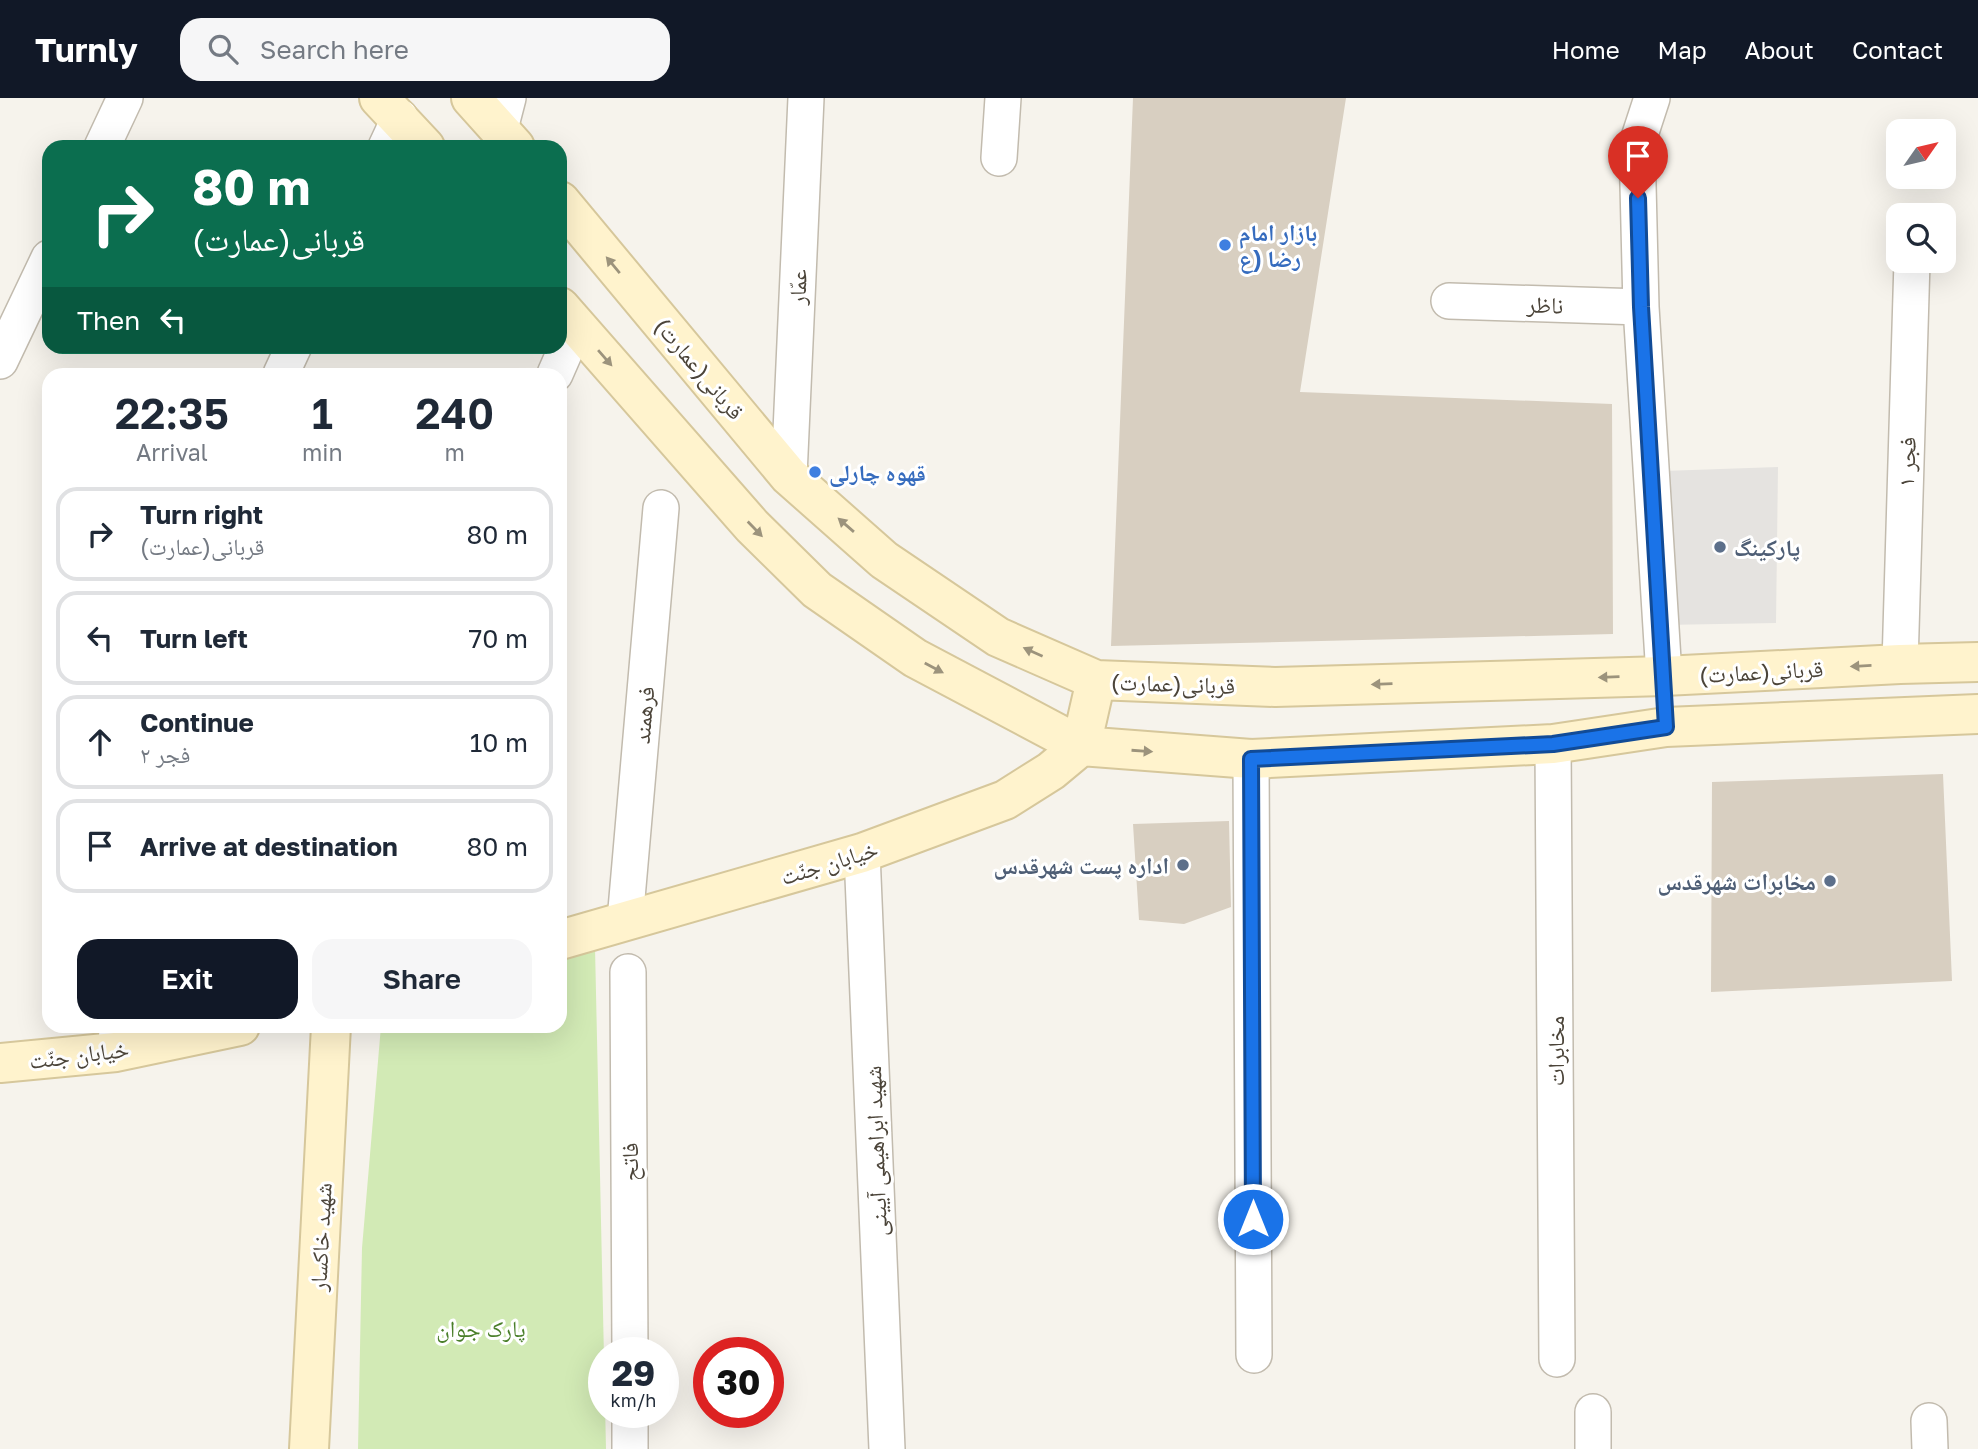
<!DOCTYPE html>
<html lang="en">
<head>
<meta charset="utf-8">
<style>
  :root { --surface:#fff; --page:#f6f6f7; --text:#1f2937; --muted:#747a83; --line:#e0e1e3; --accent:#111827 }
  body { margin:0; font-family:"Golos Text","Noto Naskh Arabic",sans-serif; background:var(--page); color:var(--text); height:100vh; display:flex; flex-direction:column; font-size:26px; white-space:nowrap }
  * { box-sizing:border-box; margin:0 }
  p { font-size:23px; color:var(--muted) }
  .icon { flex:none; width:38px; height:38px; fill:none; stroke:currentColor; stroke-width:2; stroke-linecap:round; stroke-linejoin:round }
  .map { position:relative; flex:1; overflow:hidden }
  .side { position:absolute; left:42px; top:270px; width:525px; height:665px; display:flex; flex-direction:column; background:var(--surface); border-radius:21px; box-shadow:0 7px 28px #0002 }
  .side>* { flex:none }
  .guide { position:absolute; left:42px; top:42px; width:525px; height:214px; border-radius:21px; box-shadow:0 7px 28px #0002; background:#0b6e4f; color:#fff; overflow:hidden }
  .needle { width:46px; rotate:56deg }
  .controls { position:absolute; left:1886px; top:21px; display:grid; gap:14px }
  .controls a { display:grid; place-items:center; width:70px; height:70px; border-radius:14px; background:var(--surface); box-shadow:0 7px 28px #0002; font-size:35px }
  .speed { position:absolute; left:588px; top:1239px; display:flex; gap:14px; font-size:35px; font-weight:700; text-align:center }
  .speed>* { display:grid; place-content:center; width:91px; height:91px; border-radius:50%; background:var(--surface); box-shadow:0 7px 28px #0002; line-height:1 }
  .speed small { font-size:18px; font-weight:400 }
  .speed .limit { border:10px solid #d22; background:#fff; color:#111 }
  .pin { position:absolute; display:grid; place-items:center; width:60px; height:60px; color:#fff; margin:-72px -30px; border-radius:50% 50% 50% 0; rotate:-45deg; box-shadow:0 0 7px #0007 }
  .pin .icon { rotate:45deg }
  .me { position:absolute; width:77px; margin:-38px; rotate:0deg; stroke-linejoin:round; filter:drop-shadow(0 0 5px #0008) }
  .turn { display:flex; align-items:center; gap:24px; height:147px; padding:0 35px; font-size:32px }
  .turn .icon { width:91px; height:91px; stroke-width:2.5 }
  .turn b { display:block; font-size:49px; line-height:60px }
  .then { display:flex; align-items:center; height:66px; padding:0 35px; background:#0003; gap:14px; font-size:26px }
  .eta { display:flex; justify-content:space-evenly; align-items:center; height:119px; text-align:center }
  .eta b { font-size:42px; font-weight:600; line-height:49px }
  .action { display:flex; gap:14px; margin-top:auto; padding:14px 35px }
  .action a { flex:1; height:80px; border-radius:21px; background:var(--accent); color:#fff; font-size:28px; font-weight:600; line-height:80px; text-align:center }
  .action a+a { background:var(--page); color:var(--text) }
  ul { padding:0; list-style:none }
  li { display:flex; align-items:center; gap:21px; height:94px; margin:0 14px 10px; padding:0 21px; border:4px solid var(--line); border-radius:21px }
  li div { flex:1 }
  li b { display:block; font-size:26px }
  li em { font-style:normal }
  header { display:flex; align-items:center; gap:42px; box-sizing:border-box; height:98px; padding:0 35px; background:var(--accent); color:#fff }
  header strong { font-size:33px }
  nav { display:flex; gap:38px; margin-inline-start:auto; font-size:24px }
  .search { width:490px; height:63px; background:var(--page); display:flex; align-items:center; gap:18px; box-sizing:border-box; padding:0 24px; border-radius:21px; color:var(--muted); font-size:26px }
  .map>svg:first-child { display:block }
</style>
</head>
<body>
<header>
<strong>Turnly</strong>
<div class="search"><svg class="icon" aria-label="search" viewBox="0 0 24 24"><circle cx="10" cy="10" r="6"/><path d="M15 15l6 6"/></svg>Search here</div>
<nav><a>Home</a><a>Map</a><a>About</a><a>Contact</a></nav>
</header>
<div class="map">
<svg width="1978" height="1351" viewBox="0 0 1978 1351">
  <rect width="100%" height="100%" fill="#f6f3ec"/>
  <path fill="#d2eab5" d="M595,849L606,1351H358L362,1150L381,928H560V861Z"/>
  <path fill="#e5e3e0" d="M1778,369L1776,525L1663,527V373Z"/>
  <path fill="#d8cfc1" d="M1133,0H1346L1300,294L1612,306L1613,536L1111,548Z
    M1943,676L1952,883L1711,894L1712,684Z
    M1229,723L1231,809L1184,826L1139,822L1133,726Z"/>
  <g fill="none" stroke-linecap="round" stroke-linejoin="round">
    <g stroke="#c2bbae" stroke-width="38">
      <path id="street" d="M1652,0L1637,46L1641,209L1664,578
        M500,31L508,0
        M102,49L125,0
        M386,49L400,19
        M999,60L1003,0
        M1449,203L1641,209
        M0,263L49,160
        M281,276L294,248
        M555,276L576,228
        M789,378L806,0
        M1900,566L1912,163
        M1553,646L1557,1261
        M1251,661L1254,1257
        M862,755L887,1351
        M625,823L661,410
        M628,874L630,1255
        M116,954L117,928
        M630,1314V1351
        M1593,1314V1351
        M1929,1323L1930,1351"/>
    </g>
    <g stroke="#d6c79b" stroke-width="42">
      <path id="secondary" d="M379,0L425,49
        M471,0L515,49
        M560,103L789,378L884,462L998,539L1096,582L1275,589L1664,578L1900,566L1978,564
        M560,209L752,428L817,492L915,560L1081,648L1251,661L1553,646L1666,629L1978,616
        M560,842L862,755L1005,702L1051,673L1081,648L1096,582
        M0,965L116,954L240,928
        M309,1351L331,928"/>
    </g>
    <use href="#street" stroke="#fff" stroke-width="35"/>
    <use href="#secondary" stroke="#fff3cd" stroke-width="38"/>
  </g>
  <defs><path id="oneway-solid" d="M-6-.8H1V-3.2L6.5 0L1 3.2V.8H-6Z" transform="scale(1.75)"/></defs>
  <g fill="#9c937c">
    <use href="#oneway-solid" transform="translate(613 167) rotate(-130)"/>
    <use href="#oneway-solid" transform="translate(605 260) rotate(49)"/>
    <use href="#oneway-solid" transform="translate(846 427) rotate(-139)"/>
    <use href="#oneway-solid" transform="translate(755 431) rotate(46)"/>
    <use href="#oneway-solid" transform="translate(1033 554) rotate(-156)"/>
    <use href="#oneway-solid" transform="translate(1861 568) rotate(177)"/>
    <use href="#oneway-solid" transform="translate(934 570) rotate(28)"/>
    <use href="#oneway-solid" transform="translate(1609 579) rotate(178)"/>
    <use href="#oneway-solid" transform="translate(1382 586) rotate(178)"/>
    <use href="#oneway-solid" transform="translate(1142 653) rotate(4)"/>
  </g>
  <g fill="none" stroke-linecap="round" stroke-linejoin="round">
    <g stroke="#114b97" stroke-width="18">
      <path id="route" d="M1253,1121L1251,661L1553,646L1666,629L1641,209L1638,100"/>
    </g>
    <use href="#route" stroke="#1a73e8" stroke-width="12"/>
  </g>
  <g fill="#3f7fe0" stroke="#fff" stroke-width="2.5">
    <circle cx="1225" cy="147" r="7"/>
    <circle cx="815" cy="374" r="7"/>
  </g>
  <g fill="#5c6f8a" stroke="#fff" stroke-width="2.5">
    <circle cx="1720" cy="449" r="7"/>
    <circle cx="1183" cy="767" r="7"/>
    <circle cx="1830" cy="783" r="7"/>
  </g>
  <g text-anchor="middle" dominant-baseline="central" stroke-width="6" stroke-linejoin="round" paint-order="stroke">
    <g font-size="23" font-weight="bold" fill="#366cbe" stroke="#fff" text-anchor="start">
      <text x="1239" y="134">بازار امام<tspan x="1239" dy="26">رضا (ع</tspan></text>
      <text x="829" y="374">قهوه چارلی</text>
    </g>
    <g font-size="23" fill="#4b4439" stroke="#fff">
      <text transform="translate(797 189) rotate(-88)">عمّار</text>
      <text transform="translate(1545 206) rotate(2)">ناظر</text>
      <text transform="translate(700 270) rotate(50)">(عمارت)قربانی</text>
      <text transform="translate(1906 364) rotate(-88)">فجر ۱</text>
      <text transform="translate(1761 573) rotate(-3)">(عمارت)قربانی</text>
      <text transform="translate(1173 585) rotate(2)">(عمارت)قربانی</text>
      <text transform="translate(643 617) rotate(-85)">فرهمند</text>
      <text transform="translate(829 764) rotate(-17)">خیابان جنّت</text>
      <text transform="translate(1555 953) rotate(-90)">مخابرات</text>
      <text transform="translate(79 956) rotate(-7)">خیابان جنّت</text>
      <text transform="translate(875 1053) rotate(-92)">شهید ابراهیمی آیینی</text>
      <text transform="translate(629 1064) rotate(-90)">فاتح</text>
      <text transform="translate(320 1139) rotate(-87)">شهید خاکسار</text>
    </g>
    <g font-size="23" font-weight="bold" fill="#4e5e75" stroke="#fff" text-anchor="end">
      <text x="1734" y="449" text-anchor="start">پارکینگ</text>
      <text x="1169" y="767">اداره پست شهرقدس</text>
      <text x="1816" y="783">مخابرات شهرقدس</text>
    </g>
    <g font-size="23" fill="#4a7f2a" stroke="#fff">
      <text x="481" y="1230">پارک جوان</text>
    </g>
  </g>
</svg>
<div class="controls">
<a><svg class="needle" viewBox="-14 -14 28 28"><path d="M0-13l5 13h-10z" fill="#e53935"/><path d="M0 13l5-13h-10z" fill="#747a83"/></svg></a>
<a><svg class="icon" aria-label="search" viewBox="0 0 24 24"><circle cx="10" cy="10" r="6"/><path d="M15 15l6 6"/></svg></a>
</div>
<div class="speed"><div>29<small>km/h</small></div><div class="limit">30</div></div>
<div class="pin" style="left:1638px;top:100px;background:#d93025"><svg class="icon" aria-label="arrive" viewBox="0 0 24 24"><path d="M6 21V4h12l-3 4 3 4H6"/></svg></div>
<svg class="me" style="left:1253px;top:1121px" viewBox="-20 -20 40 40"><circle r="17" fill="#1a73e8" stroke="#fff" stroke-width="3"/><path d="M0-11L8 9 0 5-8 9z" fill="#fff"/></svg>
<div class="guide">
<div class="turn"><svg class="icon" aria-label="right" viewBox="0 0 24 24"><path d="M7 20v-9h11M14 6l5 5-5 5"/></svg><div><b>80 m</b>(عمارت)قربانی</div></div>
<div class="then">Then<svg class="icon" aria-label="left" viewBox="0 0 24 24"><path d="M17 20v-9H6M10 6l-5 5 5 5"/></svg></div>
</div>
<section class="side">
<div class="eta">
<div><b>22:35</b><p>Arrival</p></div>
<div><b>1</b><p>min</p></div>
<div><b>240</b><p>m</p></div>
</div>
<ul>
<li><svg class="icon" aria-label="right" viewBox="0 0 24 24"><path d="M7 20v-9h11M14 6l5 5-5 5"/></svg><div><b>Turn right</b><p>(عمارت)قربانی</p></div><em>80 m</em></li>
<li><svg class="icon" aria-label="left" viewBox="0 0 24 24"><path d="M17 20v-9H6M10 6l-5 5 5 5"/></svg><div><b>Turn left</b></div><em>70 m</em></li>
<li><svg class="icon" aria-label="ahead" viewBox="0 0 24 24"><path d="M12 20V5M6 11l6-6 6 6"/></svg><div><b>Continue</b><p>فجر ۲</p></div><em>10 m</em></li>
<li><svg class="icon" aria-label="arrive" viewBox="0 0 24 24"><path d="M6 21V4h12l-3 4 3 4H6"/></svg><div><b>Arrive at destination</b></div><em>80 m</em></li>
</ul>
<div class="action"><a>Exit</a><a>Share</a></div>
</section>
</div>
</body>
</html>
